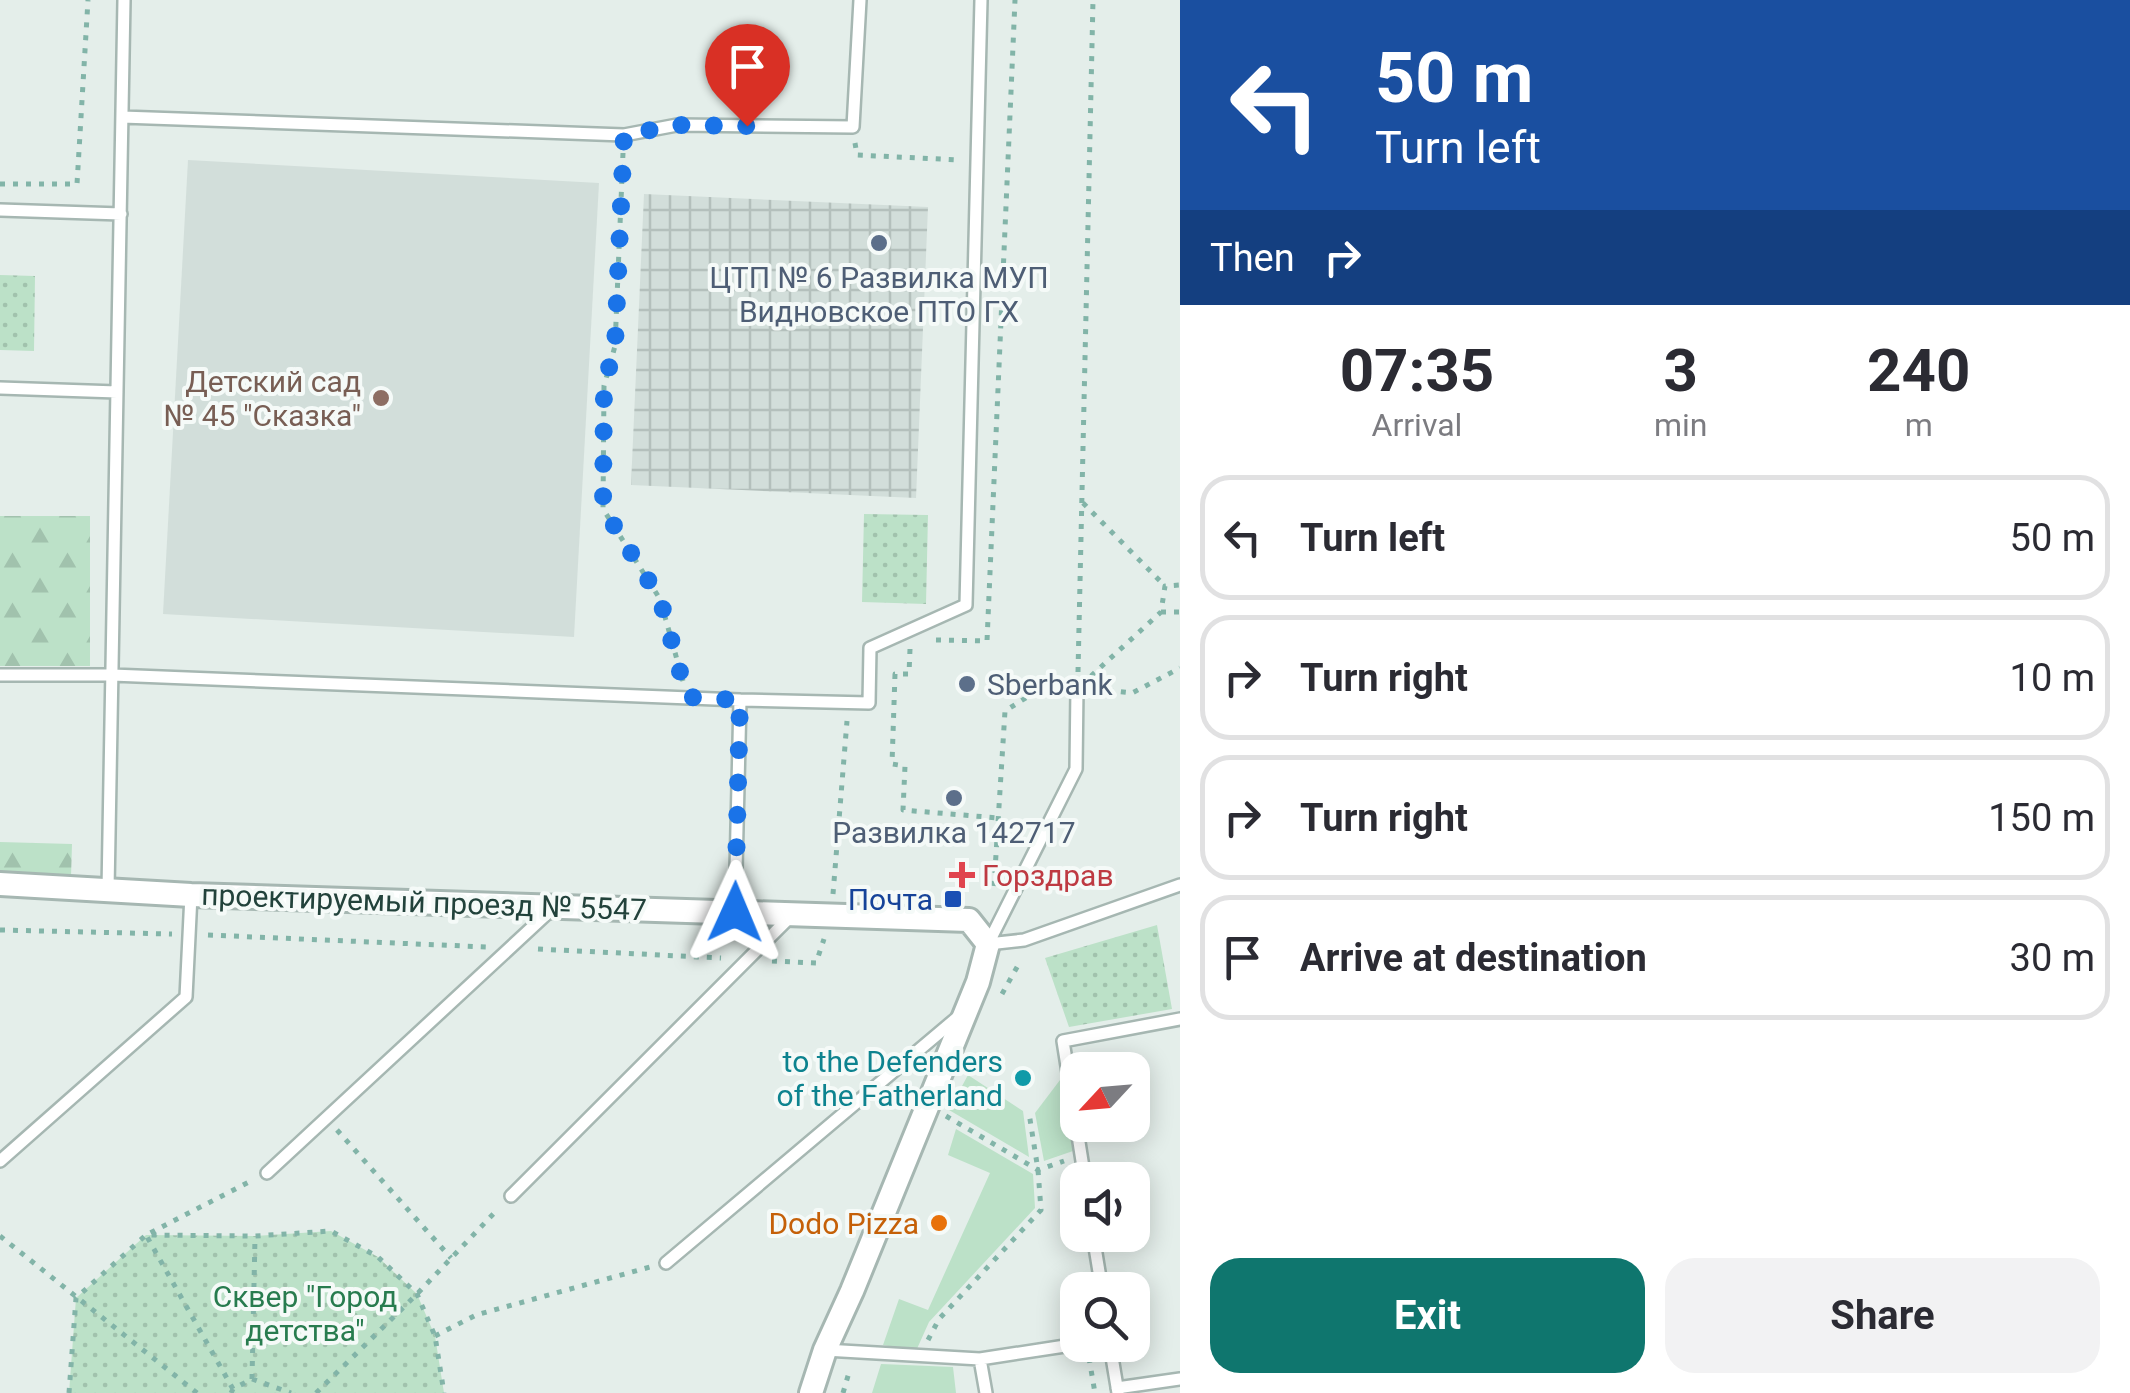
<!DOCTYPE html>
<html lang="en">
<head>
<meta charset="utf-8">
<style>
  :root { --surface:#fff; --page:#f2f2f3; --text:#2b2b33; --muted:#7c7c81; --line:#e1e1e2; --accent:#0f766e }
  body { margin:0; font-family:Roboto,sans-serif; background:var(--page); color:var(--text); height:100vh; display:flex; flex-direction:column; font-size:38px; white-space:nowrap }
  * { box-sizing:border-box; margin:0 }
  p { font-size:32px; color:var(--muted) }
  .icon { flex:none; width:55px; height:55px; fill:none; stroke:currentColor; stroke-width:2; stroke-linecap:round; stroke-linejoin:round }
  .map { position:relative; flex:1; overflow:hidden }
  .sheet { display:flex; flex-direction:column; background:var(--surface); width:950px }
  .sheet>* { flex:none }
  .guide { background:#1a4fa0; color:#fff; overflow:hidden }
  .needle { width:65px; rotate:244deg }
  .controls { position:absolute; left:1060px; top:1052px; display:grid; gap:20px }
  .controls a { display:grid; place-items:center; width:90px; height:90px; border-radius:20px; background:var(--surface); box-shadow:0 5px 25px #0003; font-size:50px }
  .pin { position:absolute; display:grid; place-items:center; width:85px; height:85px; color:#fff; margin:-102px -42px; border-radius:50% 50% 50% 0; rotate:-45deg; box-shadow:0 0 10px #0007 }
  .pin .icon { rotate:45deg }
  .me { position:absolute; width:110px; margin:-55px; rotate:1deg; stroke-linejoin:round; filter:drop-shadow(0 0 8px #0008) }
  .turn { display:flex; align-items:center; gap:35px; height:210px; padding:0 30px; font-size:45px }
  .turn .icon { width:130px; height:130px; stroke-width:2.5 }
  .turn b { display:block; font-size:70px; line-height:85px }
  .then { display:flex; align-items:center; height:95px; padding:0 30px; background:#0003; gap:20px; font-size:38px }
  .eta { display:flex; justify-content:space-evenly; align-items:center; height:170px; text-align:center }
  .eta b { font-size:60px; font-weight:700; line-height:70px }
  .action { display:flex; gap:20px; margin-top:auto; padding:20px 30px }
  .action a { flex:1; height:115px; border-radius:30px; background:var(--accent); color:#fff; font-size:40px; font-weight:700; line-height:115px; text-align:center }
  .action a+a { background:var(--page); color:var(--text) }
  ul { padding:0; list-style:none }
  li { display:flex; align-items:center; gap:30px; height:125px; margin:0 20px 15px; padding:0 10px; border:5px solid var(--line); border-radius:30px }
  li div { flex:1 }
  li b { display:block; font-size:38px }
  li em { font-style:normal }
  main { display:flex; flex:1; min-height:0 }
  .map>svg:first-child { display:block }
</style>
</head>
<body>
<main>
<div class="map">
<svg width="1180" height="1393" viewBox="0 0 1180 1393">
  <defs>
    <pattern id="industrial-grid" width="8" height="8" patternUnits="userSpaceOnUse" patternTransform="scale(2.5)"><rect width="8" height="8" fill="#d2deda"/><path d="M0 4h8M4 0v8" fill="none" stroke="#b4c0bc"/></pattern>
    <pattern id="forest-firs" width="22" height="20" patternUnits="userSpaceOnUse" patternTransform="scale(2.5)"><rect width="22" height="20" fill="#bce1c8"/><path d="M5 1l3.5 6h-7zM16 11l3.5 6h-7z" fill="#a1c2ad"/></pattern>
    <pattern id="park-dots" width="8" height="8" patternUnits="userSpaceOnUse" patternTransform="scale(2.5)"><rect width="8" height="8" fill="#bce1c8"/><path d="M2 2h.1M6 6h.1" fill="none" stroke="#a1c2ad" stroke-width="1.8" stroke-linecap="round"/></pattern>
  </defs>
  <rect width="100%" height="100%" fill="#e4eeea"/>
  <path fill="#d2deda" d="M188,160L599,183L574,637L163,614Z"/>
  <path fill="url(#industrial-grid)" d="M644,194L928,207L916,498L631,485Z"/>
  <path fill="#bce1c8" d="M968,1075L1023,1111L1029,1157L949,1110Z
    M1060,1080L1073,1151L1044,1161L1035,1113Z
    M956,1129L1033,1174L1035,1208L929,1322L916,1351L883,1345L899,1299L928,1310L990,1173L948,1155Z
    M881,1364L953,1367L956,1393H872Z"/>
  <path fill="url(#forest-firs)" d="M0,516H90V666H0Z
    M0,842L72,844L71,877L0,875Z"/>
  <path fill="url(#park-dots)" d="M0,275L35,276L34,351L0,350Z
    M864,514L928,515L926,604L862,602Z
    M1157,925L1172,1009L1069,1027L1045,958Z
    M331,1231L378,1257L417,1294L435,1336L444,1393H69L76,1298L146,1235L255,1236Z"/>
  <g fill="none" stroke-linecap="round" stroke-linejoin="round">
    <g stroke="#a6b7b2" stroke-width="16">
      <path id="service" d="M122,117L624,135L677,125L853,127L860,0
        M0,210L121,214
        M0,388L117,392
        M0,675H112L740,700
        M108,890L124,0
        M735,912L740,700L869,703L870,648L966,605L981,0
        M988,944L1076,769L1077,688
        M988,944L1024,940L1180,885
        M0,1161L186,997L191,895
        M267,1173L552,909
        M1085,1180L1063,1041L1180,1019
        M511,1196L790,917
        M1093,1235L1102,1290
        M666,1263L958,1017
        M1110,1345L1118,1393
        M825,1350L980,1359
        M1117,1388L1180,1379
        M986,1393L980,1359L1078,1344"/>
    </g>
    <g stroke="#a6b7b2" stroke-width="28">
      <path id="minor" d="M0,884L191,895L969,920L988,944L978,982L852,1291L825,1350L811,1393"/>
    </g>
    <path stroke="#82b4a8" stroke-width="5" stroke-dasharray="5 8" stroke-linecap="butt" d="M855,143L857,155L959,160
      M623,153L615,346L604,386L603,509L660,599L683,681
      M0,184H77L88,0
      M1083,503L1165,586
      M1161,612H1180
      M936,640L987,641L1015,0
      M910,649L909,674H895L892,764L905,766L903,810L998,818
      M1078,672L1093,0
      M1091,676L1161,612L1165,586L1180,585
      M1095,689L1132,693L1180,668
      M994,886L1005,711L1043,687L1062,688
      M833,894L847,721
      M0,930L172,934
      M208,935L487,947
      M538,949L721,958
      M772,961L816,963L824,939
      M1002,994L1021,960
      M946,1116L1038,1170L1064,1161
      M337,1130L451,1258
      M0,1236L197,1393
      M435,1336L476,1315L650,1267
      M928,1340L939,1319L1041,1210L1038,1170L1029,1113
      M1089,1358L1095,1393
      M252,1379L255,1237
      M233,1389L146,1235L251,1181
      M69,1393L76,1298L146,1235L255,1236L331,1231L378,1257L417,1294L435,1336L444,1393
      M231,1393L233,1389L252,1379L291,1393
      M316,1393L417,1294L498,1209
      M843,1393L850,1369"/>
    <use href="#service" stroke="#fff" stroke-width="11"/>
    <use href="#minor" stroke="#fff" stroke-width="22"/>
  </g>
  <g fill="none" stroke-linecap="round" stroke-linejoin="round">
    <path stroke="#1a73e8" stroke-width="18" stroke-dasharray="0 32.4" d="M735,912L740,700L687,697L660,599L603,508L604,386L615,346L624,135L677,125L747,126"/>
  </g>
  <g fill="#5c6f8a" stroke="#f5faf8" stroke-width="4">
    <circle cx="879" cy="243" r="10"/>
    <circle cx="967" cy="684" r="10"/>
    <circle cx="954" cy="798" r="10"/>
  </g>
  <circle fill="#8d6e63" stroke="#f5faf8" stroke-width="4" cx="381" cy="398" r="10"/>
  <path fill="#e0444e" stroke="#f5faf8" stroke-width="4" d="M957 860h10v10h10v10h-10v10h-10v-10h-10v-10h10z"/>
  <rect fill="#1a4fb4" stroke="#f5faf8" stroke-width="4" x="943" y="889" width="20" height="20" rx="5"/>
  <circle fill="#0f9aa8" stroke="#f5faf8" stroke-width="4" cx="1023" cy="1078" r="10"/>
  <circle fill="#e8710a" stroke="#f5faf8" stroke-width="4" cx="939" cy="1223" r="10"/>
  <g text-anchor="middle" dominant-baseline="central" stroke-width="8" stroke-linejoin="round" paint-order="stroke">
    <g font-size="30" fill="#4e5e75" stroke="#f5faf8">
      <text x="879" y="277">ЦТП № 6 Развилка МУП<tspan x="879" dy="34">Видновское ПТО ГХ</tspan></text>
      <text x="987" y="684" text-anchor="start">Sberbank</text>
      <text x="954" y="832">Развилка 142717</text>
    </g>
    <g font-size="30" fill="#785e54" stroke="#f5faf8" text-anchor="end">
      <text x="361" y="381">Детский сад<tspan x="361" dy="34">№ 45 "Сказка"</tspan></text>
    </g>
    <g font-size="30" fill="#be3a42" stroke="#f5faf8" text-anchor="start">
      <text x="982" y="875">Горздрав</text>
    </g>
    <g font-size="30" fill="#164399" stroke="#f5faf8" text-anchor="end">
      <text x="933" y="899">Почта</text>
    </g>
    <g font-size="30" fill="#22423b" stroke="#f5faf8">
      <text transform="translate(424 902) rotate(2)">проектируемый проезд № 5547</text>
    </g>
    <g font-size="30" fill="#0d838f" stroke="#f5faf8" text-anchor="end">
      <text x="1003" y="1061">to the Defenders<tspan x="1003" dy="34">of the Fatherland</tspan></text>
    </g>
    <g font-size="30" fill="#c56008" stroke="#f5faf8" text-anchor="end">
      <text x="919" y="1223">Dodo Pizza</text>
    </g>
    <g font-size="30" fill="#287c4f" stroke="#f5faf8">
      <text x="305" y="1296">Сквер "Город<tspan x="305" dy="34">детства"</tspan></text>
    </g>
  </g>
</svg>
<div class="controls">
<a><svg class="needle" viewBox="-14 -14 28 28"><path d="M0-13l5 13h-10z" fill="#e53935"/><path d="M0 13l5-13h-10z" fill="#7c7c81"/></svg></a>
<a><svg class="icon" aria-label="sound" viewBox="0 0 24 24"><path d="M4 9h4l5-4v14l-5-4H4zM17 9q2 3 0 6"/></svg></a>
<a><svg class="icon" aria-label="search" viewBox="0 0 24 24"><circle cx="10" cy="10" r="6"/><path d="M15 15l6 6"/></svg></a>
</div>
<div class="pin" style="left:747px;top:126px;background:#d93025"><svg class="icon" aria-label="arrive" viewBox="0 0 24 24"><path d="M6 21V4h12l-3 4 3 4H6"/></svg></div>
<svg class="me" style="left:735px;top:912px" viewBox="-20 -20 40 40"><path d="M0-17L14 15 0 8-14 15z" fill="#1a73e8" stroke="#fff" stroke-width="4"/></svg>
</div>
<section class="sheet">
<div class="guide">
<div class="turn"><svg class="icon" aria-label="left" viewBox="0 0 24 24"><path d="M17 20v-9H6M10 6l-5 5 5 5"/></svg><div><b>50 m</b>Turn left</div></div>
<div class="then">Then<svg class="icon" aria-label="right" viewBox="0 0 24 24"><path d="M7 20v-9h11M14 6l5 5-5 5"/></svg></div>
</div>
<div class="eta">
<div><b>07:35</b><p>Arrival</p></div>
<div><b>3</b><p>min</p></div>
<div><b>240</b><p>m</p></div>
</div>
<ul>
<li><svg class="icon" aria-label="left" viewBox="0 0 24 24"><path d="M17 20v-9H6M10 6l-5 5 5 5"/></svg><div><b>Turn left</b></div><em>50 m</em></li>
<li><svg class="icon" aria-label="right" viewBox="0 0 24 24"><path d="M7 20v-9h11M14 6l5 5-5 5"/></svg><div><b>Turn right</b></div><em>10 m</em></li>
<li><svg class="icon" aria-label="right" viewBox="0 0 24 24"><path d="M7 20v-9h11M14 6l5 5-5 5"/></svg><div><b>Turn right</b></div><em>150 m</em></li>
<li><svg class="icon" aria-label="arrive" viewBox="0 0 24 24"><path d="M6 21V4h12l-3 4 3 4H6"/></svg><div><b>Arrive at destination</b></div><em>30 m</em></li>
</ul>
<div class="action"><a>Exit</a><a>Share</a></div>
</section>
</main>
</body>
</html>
